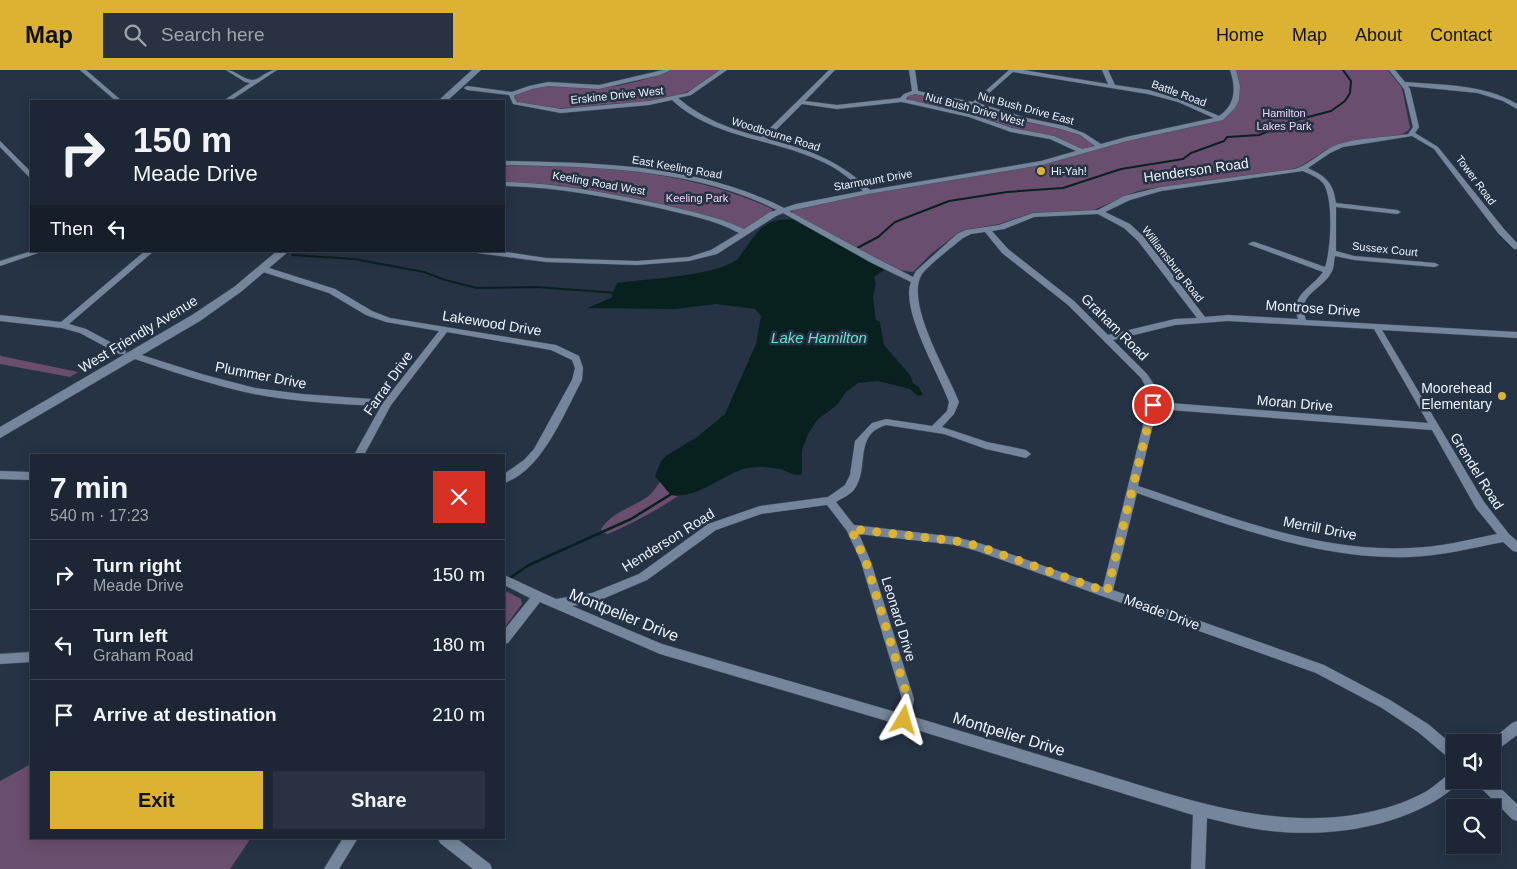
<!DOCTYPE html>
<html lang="en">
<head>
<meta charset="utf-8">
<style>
  :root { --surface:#1c2634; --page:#293240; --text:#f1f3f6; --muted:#a0a5ac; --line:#3a434f; --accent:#dcb233 }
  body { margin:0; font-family:Arial,sans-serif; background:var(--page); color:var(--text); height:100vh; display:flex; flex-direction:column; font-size:19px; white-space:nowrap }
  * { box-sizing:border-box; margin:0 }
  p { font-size:16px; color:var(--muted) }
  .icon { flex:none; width:28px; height:28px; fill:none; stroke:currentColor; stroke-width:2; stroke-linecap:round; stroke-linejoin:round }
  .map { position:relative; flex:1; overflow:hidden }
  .drawer { position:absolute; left:30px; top:384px; width:475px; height:385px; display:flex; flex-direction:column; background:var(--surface); border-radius:0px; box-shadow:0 2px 12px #0003,0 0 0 1px var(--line) }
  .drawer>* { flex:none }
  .hud { position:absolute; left:30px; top:30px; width:475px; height:152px; border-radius:0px; box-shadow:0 2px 12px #0003,0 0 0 1px var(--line); background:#1c2634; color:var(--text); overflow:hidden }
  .fabs { position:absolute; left:1446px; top:664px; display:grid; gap:10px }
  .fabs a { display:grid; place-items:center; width:55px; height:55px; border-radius:0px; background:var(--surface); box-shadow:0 2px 12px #0003,0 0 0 1px var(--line); font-size:25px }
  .pin { position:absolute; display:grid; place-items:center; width:42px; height:42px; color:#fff; margin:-21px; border:2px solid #fff; border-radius:50%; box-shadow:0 1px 5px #0007 }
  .me { position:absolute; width:55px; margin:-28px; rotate:7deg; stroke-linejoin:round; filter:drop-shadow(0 0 4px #0008) }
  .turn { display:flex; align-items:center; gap:18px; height:105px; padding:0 20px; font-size:22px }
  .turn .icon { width:65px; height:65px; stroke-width:2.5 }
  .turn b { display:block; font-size:35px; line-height:42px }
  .then { display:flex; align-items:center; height:48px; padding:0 20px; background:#0003; gap:10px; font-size:19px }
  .round { display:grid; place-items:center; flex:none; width:52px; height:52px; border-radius:0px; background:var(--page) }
  .summary { display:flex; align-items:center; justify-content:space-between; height:85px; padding:0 20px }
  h1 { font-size:30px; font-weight:800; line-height:38px }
  .primary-button { display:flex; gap:10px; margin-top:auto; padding:10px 20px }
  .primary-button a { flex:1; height:58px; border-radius:0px; background:var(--accent); color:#111; font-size:20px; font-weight:800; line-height:58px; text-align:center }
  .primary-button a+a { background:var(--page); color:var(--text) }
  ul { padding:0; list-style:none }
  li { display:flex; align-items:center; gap:15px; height:70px; padding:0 20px; border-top:1px solid var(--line) }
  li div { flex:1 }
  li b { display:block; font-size:19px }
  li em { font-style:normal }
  header { display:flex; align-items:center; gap:30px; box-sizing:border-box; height:70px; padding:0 25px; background:var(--accent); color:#111 }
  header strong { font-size:24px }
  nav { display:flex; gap:28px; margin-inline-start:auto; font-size:18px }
  .search { width:350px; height:45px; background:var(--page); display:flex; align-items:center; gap:12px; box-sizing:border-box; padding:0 18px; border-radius:0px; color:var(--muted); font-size:19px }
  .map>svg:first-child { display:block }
</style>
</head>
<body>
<header>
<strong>Map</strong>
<div class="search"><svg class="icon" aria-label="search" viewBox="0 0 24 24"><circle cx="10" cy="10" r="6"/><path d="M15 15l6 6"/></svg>Search here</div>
<nav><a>Home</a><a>Map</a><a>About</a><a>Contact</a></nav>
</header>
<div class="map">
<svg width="1517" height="799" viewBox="0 0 1517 799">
  <rect width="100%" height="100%" fill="#253345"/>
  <path fill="#6a4e6f" d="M671,0H720C705,10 692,22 674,27C653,34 631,32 610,34C591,35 524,47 514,27C530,6 581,21 604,18C626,15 650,9 671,0Z
    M1235,0H1388L1402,18L1410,58C1401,72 1361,70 1344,73C1328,76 1318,86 1304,94C1298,98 1290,100 1282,102L1147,119L1135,122L1094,140L1032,143L999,154L966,160L958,163L931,184L913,202L899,200L792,143L793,139L822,131L1050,93L1126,70L1216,51C1240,41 1245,24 1235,0Z
    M914,24L975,36L1025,52L1055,56L1079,65L1095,75L1085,79H1079L1053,66L1026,62L973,45L908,30V25Z
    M504,94C593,95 685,100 768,137L772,139V141L743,160L710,146L559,115L504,113Z
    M0,285L1,286L78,302L70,307L0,294Z
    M660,412L671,425L678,426C656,441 633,453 608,464L602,462L601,459C612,442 631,438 647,427C652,424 656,417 660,412Z
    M504,520L521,529L522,534L504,558Z
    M31,694V768H251L230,799H0V711Z"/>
  <path fill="#08211f" d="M794,149L887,198L874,207L876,214L873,227L876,250L880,252L884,275L910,305L913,313L919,317L923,325L918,326L910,319L878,311L858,313L846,322L837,335L817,350L808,364L802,380V404C793,407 788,401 780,399C770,397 758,396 748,398C723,403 700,429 671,425L655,406L661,391L666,386L697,367L725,344L756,274L761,246L755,239L716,234L675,239L587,238L611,228L617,213C645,209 712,206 735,191C740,188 743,181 747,176C763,154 767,150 794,149Z"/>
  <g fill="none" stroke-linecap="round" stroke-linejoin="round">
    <path stroke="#08211f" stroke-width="2" d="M857,178L878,167L895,152L949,131L1007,122L1063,118L1121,99L1183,89L1191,83L1224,71L1227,67L1259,65L1293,51L1331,41L1345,31L1350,23L1351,11L1343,0
      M292,185L354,189L424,202L445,210L477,218L536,217L617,223"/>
    <path stroke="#08211f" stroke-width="2.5" d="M504,512L529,495L631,449L673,423"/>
    <g stroke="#434f5d" stroke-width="1">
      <path id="street" d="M80,0H86L122,31H116Z
        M226,0C236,0 242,9 252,10C260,10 266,0 277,0L230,31H223L250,13L245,12Z
        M663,0H671L660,5L599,19L548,16L532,19L515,25L514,27L517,32L561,39L649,31L687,23L720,0H727L691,25L678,28C703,49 730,59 761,67L829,0H835L805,31L837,35L900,28L904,24L912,21L909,0H915L918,21L973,32L1009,0H1023L1108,14L1102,0H1108L1115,15L1149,20L1182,30L1219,46C1236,34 1236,18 1230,0H1236L1240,16L1239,30L1235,38L1223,50L1127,71L1042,95L868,124L789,141L876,188L913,207L916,201L957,164L966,160L999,155L1033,143L1098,140L1124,126L1161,117L1295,99C1311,94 1322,80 1339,74C1361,67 1385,68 1408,64L1413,57L1404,19L1389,0H1395L1405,12C1442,15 1484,14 1517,34V39L1503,31L1478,23L1408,16L1410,19L1419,57L1415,63L1438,77L1504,159L1517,173V179H1514L1498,163L1434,79L1412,66L1343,77L1330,83L1308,98C1327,107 1333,113 1336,133L1397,140L1401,142L1397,144L1336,137V181L1354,186L1435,193L1439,195L1435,197L1354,190L1335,186C1334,190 1334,198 1332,201C1323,221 1296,222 1306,250L1517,262V268L1382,260L1484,432L1509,464L1517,471V482L1513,481L1503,472C1472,478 1441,486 1409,487C1315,490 1224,453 1137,423L1113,520L1324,595L1390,630L1428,654L1455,677V691L1450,689L1418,662L1382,638L1316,603L977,481L956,475L859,464L871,492L914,629L911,646C974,665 1037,684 1100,703C1189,730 1280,763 1374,741C1392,737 1411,730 1427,721C1437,715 1444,706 1455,701V710H1461L1460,713C1451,719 1444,726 1435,731C1387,759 1325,767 1271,761C1249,759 1228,753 1207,748L1205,799H1191L1193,745L904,656L660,584L540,532L508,573L504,574V560L530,528L504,515V505L556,529L592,523L639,504L708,454L760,436L828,427L845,415L850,405L855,371L872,353L886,349L932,356L947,341L949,332C939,304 900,239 911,212L870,192L783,143L776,146L717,184L689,191L637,195L546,192L477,183L476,181H499L546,188L637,191L689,187L711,180L739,163C714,149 686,145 659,138C607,127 557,117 504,116V112C557,113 608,123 660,134C688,141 717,146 744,159L770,142L777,140C693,98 596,97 504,95V91C599,93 697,94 784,138L796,134L863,121C851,109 838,99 823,92C773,68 714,69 672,30L649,35L561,43L513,34L509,25L467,20L464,18L467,16L512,22L529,16L548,12L599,15ZM1013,2L1148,24L1178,32L1214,48L1126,67L1101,74L1084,63L1065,56L1027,48L978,33ZM915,24L973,36L1024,51L1061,59L1080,65L1095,76L1082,79L1054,66L1012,58L973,45L906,29L908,26ZM902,32L969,47L1011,62L1050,69L1076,81L1041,91L870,120C839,90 807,79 767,69L802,34L837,39ZM1303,101C1309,104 1318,107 1323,113C1334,128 1331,180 1325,197L1255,172H1252L1248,174L1323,202C1311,219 1289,225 1298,249L1228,245L1205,247L1144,167L1130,154L1105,142L1130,130L1161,121ZM1098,144L1124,158L1138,171L1197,248L1175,249L1108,265L1074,231L1008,179L992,161L1004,159L1034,147ZM985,162L1002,183L1068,235L1141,308L1147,319L1148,335L1103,517L982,474L956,467L854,455L836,432C841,429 849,425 853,421C871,400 852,365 886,355L944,364L986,379L1026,388L1031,384L1026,380L987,372L942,357L954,344L959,332C948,303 904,232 922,204C929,195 953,176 963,168L971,164ZM1228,251L1374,259L1428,353L1157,332V319L1147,304L1113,270L1175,255ZM1157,339L1432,360L1476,438L1497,464C1468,470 1440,477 1411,478C1317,483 1225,445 1138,416ZM827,435L847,461L861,492L902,629L899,643L662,574L572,536L593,533L647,510L716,460L761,444Z
        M0,71L31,102V108L29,107L0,77Z
        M32,181H44L0,196V191Z
        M145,181H154L69,254L86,259L125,280L126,282L125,284H119L80,263L62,258L0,251V245L61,252Z
        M260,197H266L335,219L372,241L390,248L556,275L579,286L583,298L582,310C564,343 542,401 504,413V404L524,390L534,379L572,310L575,298L572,290L551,280L447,262L391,335L364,385H354L381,336C339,334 296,332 254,324C212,315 170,301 129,287L128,285L132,282L205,305L255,318L302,324L385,330L439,261L386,252L366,245L329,223L260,201Z
        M0,401L31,402V410L0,409Z
        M31,582V592L0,594V584Z
        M1517,651V665L1492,684V672H1489L1512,653Z
        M1476,710H1492L1517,734V751L1512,749L1478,715Z
        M343,768H358L339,799H324Z
        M438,768H456L490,794L492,799H473L440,773Z"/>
    </g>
    <g stroke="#434f5d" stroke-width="1">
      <path id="secondary" d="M472,0H481L447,31H438Z
        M277,181H289L242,221L200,251L0,368V357L192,245L234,217Z"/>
    </g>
    <use href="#street" fill="#75859b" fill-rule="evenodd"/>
    <use href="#secondary" fill="#75859b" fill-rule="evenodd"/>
  </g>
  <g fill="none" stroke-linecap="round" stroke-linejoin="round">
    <path stroke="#dcb233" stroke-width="9" stroke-dasharray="0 16.2" d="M904,650L908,629L866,492L851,459L956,471L978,476L1107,522L1153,335"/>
  </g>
  <g fill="#dcb233" stroke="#253345" stroke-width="2">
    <circle cx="1041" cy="101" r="5"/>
    <circle cx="1502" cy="326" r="5"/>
  </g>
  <g text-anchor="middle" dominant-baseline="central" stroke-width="5" stroke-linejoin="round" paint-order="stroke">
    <g font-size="11" fill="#ecf3fd" stroke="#253345">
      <text transform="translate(1179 23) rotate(20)">Battle Road</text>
      <text transform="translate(617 25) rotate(-6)">Erskine Drive West</text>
      <text transform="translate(1026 38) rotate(15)">Nut Bush Drive East</text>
      <text transform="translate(975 39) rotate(15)">Nut Bush Drive West</text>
      <text transform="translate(776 64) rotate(17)">Woodbourne Road</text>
      <text transform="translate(677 97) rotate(10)">East Keeling Road</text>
      <text transform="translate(873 110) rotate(-10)">Starmount Drive</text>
      <text transform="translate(1476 110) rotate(53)">Tower Road</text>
      <text transform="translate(599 113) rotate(10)">Keeling Road West</text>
      <text transform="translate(1385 179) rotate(6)">Sussex Court</text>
      <text transform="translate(1173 194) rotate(52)">Williamsburg Road</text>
    </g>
    <g font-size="11" fill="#f3d2fa" stroke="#253345">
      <text x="1284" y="43">Hamilton<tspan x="1284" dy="13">Lakes Park</tspan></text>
      <text x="697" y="128">Keeling Park</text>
    </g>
    <g font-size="11" fill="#ecf3fd" stroke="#253345" text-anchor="start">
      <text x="1051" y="101">Hi-Yah!</text>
    </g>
    <g font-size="14" fill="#ecf3fd" stroke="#253345">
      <text transform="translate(1196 100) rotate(-8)">Henderson Road</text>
      <text transform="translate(1313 238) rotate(4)">Montrose Drive</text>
      <text transform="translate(492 253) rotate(9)">Lakewood Drive</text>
      <text transform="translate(1115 257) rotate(45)">Graham Road</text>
      <text transform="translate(138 264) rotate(-31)">West Friendly Avenue</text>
      <text transform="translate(261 305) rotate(11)">Plummer Drive</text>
      <text transform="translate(388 313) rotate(-55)">Farrar Drive</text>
      <text transform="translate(1295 333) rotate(5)">Moran Drive</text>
      <text transform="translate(1477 401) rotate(58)">Grendel Road</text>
      <text transform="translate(1320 458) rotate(11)">Merrill Drive</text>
      <text transform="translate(668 470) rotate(-32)">Henderson Road</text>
      <text transform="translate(1162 542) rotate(20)">Meade Drive</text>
      <text transform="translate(899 549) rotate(73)">Leonard Drive</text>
    </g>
    <g font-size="14" fill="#ecf3fd" stroke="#253345" text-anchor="end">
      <text x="1492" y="318">Moorehead<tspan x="1492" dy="16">Elementary</tspan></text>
    </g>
    <g font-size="15" font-style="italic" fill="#69dfd6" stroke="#253345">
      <text x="819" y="267">Lake Hamilton</text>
    </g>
    <g font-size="16" fill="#ecf3fd" stroke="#253345">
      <text transform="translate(624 545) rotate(22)">Montpelier Drive</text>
      <text transform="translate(1009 664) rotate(17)">Montpelier Drive</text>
    </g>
  </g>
</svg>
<div class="fabs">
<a><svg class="icon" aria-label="sound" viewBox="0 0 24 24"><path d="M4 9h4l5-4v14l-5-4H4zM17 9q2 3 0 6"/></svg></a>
<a><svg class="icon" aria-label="search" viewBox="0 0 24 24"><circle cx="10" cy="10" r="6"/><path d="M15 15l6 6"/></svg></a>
</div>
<div class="pin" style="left:1153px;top:335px;background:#d93025"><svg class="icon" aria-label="arrive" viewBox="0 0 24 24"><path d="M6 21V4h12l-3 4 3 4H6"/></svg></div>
<svg class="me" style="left:904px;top:650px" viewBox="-20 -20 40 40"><path d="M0-17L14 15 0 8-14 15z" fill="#dcb233" stroke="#fff" stroke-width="4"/></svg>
<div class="hud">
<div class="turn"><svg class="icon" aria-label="right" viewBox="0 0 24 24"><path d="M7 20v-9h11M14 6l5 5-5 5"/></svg><div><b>150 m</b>Meade Drive</div></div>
<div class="then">Then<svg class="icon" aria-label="left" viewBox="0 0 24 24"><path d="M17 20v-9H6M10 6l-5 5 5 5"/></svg></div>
</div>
<section class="drawer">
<div class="summary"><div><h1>7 min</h1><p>540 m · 17:23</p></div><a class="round" style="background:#d93025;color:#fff"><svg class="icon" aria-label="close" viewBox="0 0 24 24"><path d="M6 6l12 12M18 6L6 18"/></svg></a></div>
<ul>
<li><svg class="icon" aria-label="right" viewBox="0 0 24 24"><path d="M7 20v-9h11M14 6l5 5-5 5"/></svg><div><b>Turn right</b><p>Meade Drive</p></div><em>150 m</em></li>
<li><svg class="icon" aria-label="left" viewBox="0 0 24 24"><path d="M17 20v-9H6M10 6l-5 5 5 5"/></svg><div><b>Turn left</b><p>Graham Road</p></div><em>180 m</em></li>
<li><svg class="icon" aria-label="arrive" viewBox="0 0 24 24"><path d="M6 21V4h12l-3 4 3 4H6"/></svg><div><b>Arrive at destination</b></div><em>210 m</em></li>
</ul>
<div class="primary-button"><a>Exit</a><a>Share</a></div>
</section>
</div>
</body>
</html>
